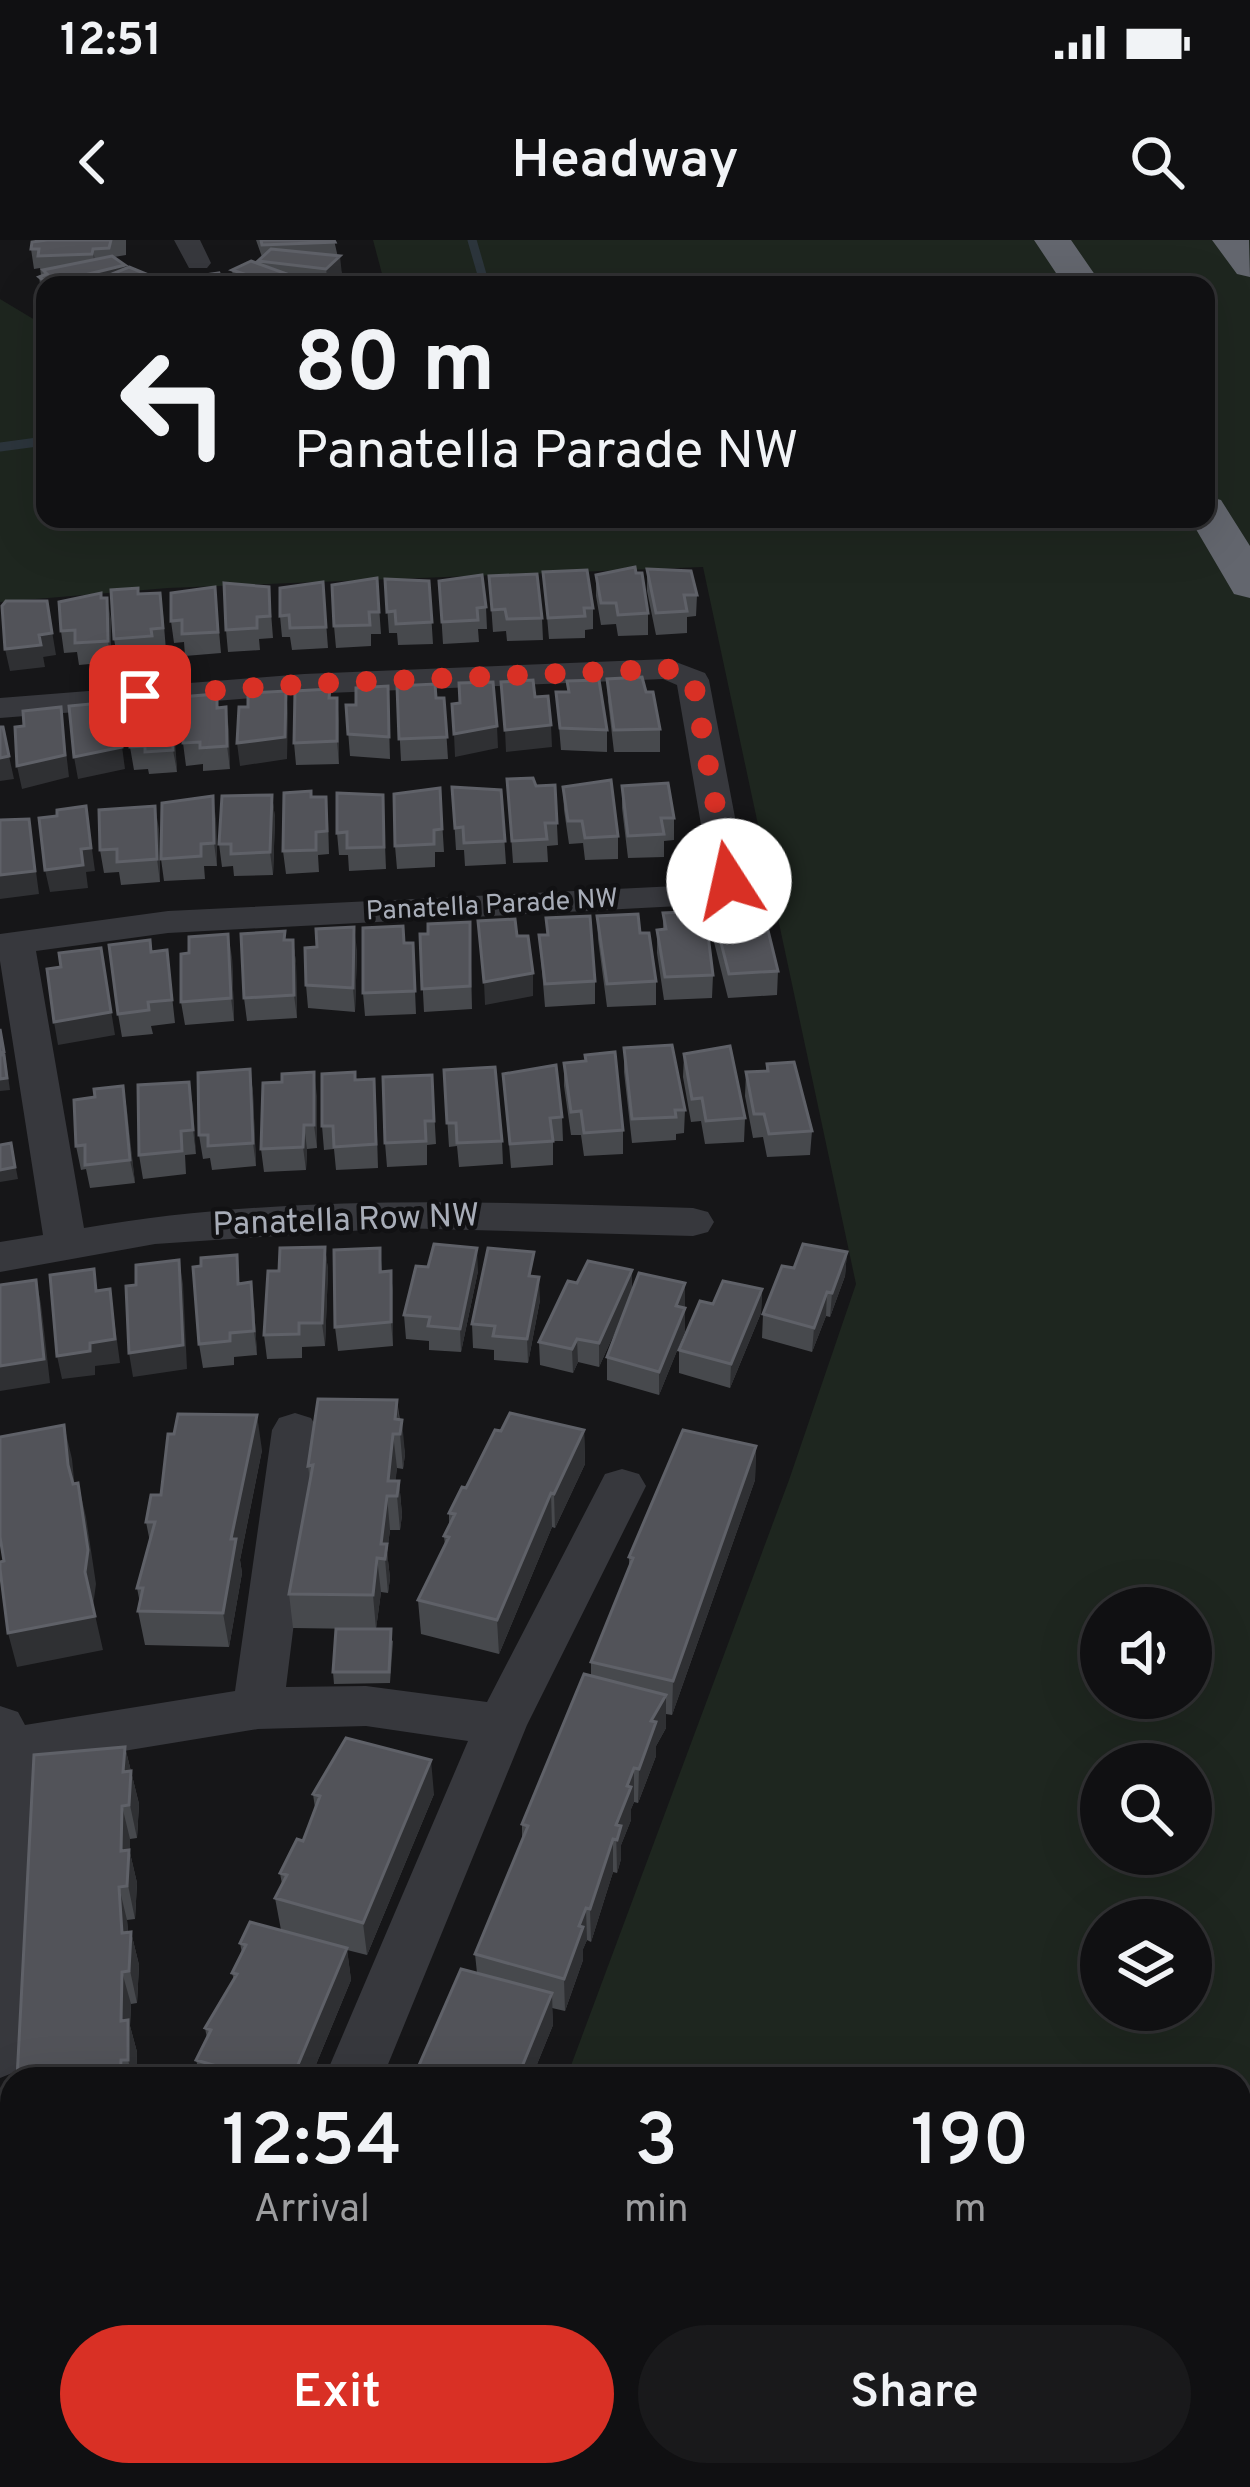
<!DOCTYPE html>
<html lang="en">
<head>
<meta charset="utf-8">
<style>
  :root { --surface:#101012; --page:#19191b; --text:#f1f3f6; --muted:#9c9d9f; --line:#303032; --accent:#d93025 }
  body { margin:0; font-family:Overpass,sans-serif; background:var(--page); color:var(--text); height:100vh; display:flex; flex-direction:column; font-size:45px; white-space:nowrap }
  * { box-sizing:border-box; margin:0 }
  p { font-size:39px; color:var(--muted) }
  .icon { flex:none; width:66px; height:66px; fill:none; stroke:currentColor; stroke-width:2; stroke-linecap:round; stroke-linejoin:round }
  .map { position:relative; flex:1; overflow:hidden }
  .side { position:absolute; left:0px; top:1827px; width:1251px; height:420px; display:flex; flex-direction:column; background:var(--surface); border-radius:36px 36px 0 0; box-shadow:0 12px 48px #0002,0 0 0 3px var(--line) }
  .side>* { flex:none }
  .guide { position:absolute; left:36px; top:36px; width:1179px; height:252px; border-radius:24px; box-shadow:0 12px 48px #0002,0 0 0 3px var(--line); background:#101012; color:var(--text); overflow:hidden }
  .tools { position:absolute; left:1080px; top:1347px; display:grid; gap:24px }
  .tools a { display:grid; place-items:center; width:132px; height:132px; border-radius:50%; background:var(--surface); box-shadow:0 12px 48px #0002,0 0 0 3px var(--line); font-size:60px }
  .pin { position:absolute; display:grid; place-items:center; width:102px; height:102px; color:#fff; margin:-51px; border-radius:24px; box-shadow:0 6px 18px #0006 }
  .me { position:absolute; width:132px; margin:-66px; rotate:350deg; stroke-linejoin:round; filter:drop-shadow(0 0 9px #0008) }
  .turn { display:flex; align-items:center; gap:42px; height:252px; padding:0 60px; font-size:54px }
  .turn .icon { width:156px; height:156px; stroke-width:2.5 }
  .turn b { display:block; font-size:84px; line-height:102px }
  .eta { display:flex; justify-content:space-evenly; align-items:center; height:204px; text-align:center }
  .eta b { font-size:72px; font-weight:600; line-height:84px }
  .primary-button { display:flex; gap:24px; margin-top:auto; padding:24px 60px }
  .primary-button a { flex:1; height:138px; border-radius:72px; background:var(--accent); color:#fff; font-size:48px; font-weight:600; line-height:138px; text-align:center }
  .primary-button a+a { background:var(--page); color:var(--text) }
  .status { display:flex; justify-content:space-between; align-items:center; height:84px; padding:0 60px; background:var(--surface); direction:ltr }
  .status svg { height:33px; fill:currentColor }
  header { display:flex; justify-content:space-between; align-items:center; height:156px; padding:0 60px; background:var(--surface); font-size:54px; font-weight:600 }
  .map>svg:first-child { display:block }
</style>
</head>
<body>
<div class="status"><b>12:51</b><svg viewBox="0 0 49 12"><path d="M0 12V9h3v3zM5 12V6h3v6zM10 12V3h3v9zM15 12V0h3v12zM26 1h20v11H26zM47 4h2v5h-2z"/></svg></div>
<header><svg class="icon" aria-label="back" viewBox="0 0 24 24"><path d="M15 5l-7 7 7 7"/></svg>Headway<svg class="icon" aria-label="search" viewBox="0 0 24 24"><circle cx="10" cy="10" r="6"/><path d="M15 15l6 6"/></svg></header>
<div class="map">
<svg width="1250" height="2247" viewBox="0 0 1250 2247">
  <rect width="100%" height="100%" fill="#161618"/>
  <path fill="#1e261f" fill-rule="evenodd" d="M373,0H1250V2247H414L418,2235H1239V1839H566L789,1240L856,1044L703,327L168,348L0,362V59L45,86V279H1206V45H385ZM1101,1368H1191V1458H1101ZM1101,1524H1191V1614H1101ZM1101,1680H1191V1770H1101Z"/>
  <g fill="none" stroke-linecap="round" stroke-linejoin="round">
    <path stroke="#2c353c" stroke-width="9" d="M472,0L485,45
      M0,207L45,201"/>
    <path fill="#37383d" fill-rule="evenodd" d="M174,0H200L211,23L207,28H189Z
      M668,419L705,433L709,440L747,641L718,664L168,693L36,711L84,988C286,953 490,962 693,968L708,972L714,982L708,992L693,996L396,988L155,1004L0,1032V1002L43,995L0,721V694L168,671L697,645L710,637L677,445L663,439L304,454L0,478V458L304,434Z
      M295,1173L311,1178L318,1190L286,1447L366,1446L487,1462L605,1234L622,1229L639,1234L646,1246L527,1485L382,1839H324L468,1501L366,1486L258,1489L32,1526L41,1577L29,1812L20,1830L0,1838V1466L18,1472L25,1485L235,1451L272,1190L279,1178Z
      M154,2235H218L213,2247H149Z"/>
    <path fill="#63666e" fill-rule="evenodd" d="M1034,0H1071L1102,45H1064Z
      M1212,0H1249L1250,37L1237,34Z
      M1206,256L1221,260L1250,306V358L1234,354L1190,279H1206Z
      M1250,1995V2102L1239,2107V1999Z
      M1021,2235H1203L1199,2247H1016Z"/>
  </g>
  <path fill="#47494d" d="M47,0H126V15L114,17L125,25V29L147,42L185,37L186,45H45V59L42,56L39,37L43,35H41L40,28L34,29L31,9Z
    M256,0H334L342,35L331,45H193L192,37L234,43L232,30L259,24L258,21L262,17Z
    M647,329L697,355L696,376L687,377V393L656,395L647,351Z
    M543,332L593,368V389L585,390V398L549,399Z
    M596,335L648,373V395L618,396L616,384L601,385L596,356Z
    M489,336L542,378L543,400L507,401L506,391L493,392Z
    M377,338L381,394H371V406L336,408L334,386Z
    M385,339L429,341L433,404L398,405L397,393H389Z
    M439,341L486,367L487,389H478L479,402L443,404Z
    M323,342L328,408L292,410L290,397H282L280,376Z
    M269,347L273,398L259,399L260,410L228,412L226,390Z
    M138,354L163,374L166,410L154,411L155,418L118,421L114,399Z
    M217,369L221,413L185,416L184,402L174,403L171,381Z
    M111,379V422L79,425L77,412L64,413L61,391Z
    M607,439L646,452L660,489V512H614L608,461Z
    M388,446L390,519L350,516L346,465H356Z
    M397,446L436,458H444L448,519L401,521Z
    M556,452L607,490V512L561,510Z
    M217,454L218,467H226L230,529L203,531V524L186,526L183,503Z
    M171,457L177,532L149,534L148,529L134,530L130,507L140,475Z
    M330,458H337L339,524L296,525L294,503Z
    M507,539L536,546L555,545L558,605L547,606L548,622L513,623Z
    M622,546L674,578V600L664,601V617L628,618L622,568Z
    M452,547L501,550L506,624L465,626L464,610H456Z
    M563,547L618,596V619L585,620L583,603L569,604L564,570Z
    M440,548L444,612H435V627L397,629L395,606Z
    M272,555L275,578L273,635L234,636L233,626L222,627L219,604Z
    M383,555L386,629L349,631L348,615H339L337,593Z
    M312,557L328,579L329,614L318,615L319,632L286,634L283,611Z
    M216,579L217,626H204L205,639L164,641L161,619Z
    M159,589L160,642L121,645L119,632L104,633L100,610Z
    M713,671L778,731L777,755L728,758L712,694Z
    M663,673L713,735L712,758L664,760L657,713V690H663Z
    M597,676L640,693L656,741V765L607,767L598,699Z
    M546,678L595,741V764L545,767L539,695H547Z
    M470,682L472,769L424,772L420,694H428Z
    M293,700L296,723L297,778L247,781L244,758Z
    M404,703H413L416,774L365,776L363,753Z
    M317,707L357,710L355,772L308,768L306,745Z
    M167,710L175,783L151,786L153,794L122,797L118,774L152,712Z
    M232,717L234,781L185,785L181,762Z
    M624,808L685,870L684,893L676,894V900L632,903L624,832Z
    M684,814L745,878L744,902L705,904L701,881L691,882L683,837Z
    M564,823L623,890V914L584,916L581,895H571L564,846Z
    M767,824L812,891L810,915L767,917L763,897L753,898L745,856L746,832L766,831Z
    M250,829L253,853L256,926L212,930L210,918L203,919L199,895Z
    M444,830L502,901L503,924L459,927L457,906L449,907Z
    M503,834L562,877L563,901H553V925L511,928Z
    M432,835L436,904L427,905V925L387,927L385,903Z
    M355,840L376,862L378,928L336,930L334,909L324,910L322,886Z
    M189,842L196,914L185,915L186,934L143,939L139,915Z
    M123,846L135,943L90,948L86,929L81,930L76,906L95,857Z
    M317,856V908L307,909L306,930L264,932L261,909Z
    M325,1007L328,1030L325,1106L302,1107V1118L267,1119L264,1095L279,1031Z
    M380,1008L382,1032L391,1031L393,1055V1106L338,1111L335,1087Z
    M847,1012L845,1036L830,1077L826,1076L812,1112L762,1098L763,1074L794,1028Z
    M478,1031L461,1112L429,1110V1101L406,1099L404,1075Z
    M534,1036L540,1060L528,1123L494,1120V1110L473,1108L472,1084Z
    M241,1043L254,1066L257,1115L234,1117V1125L203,1128L199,1104Z
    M685,1043V1091L659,1155L607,1140V1117L627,1065L599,1127L578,1122L573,1133L540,1125L539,1102L632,1052Z
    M762,1049L761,1073L730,1148L679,1133V1110L713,1064Z
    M397,1160L405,1214L403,1229L397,1228L395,1241H399L402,1275L400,1290H390L387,1312L390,1338L388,1353L381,1352L376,1389L393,1401L390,1443L334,1444L333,1432L360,1389L293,1388L289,1354L310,1240L308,1226Z
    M584,1190L585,1224L555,1288L552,1287L499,1414L421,1394L418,1360L445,1306L444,1296L449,1284V1273L501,1191Z
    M756,1206L755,1240L672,1475L666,1474V1488L656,1506V1516L638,1563L634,1562L631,1569V1580L621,1605V1619L617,1633L613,1632L591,1702L587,1700L583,1709V1720L565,1771L552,1768L553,1785L531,1839H413L477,1733L475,1714L522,1600V1584L591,1436V1422L629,1327V1317Z
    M262,1210L240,1320L242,1333L229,1407L145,1405L138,1371L140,1363L137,1348L150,1302L146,1282L161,1255Z
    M125,1507L139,1564L137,1598L130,1599V1613L137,1643L135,1679L127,1680L128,1692H131L139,1725L137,1763L131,1764L130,1786L137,1812L136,1839H17Z
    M313,1554H434L367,1715L347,1710L351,1740L310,1839H201L196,1820L207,1798L205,1788L234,1740L232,1733L242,1713L240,1703L281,1690L275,1658L282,1644L280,1633L303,1601L315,1568Z"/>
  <path fill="#2f3033" d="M93,9L96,28L125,25L127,44L146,34L148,45H48L95,32Z
    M340,16L342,35L331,45H328L326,29Z
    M107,358L111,379V422L108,401Z
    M47,361L56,415L43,417L39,395Z
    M41,405L45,427L10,431L5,409Z
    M286,451L288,473L287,519L240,526L237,503Z
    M171,457L174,479L177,532L173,510Z
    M337,458L339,480V524L337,501Z
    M61,467L69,537L22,549L17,526Z
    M226,467L229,489L230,529L227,506Z
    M118,476L125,529L78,539L74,517Z
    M551,485L552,507L506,512L505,490Z
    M497,486L498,508L455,517L454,494Z
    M9,516L14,539L0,541V518Z
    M272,555L275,578L273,635L270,612Z
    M213,556L216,579L217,626L214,603Z
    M86,566L95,631L86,632L88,648L50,652L45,630L81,609Z
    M155,566L159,589L160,642L157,619Z
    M29,579L39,654L0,659V635Z
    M354,687L357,710L355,772L353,748Z
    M228,694L232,717L234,781L231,758Z
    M293,700L296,723L297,778L294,755Z
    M101,708L115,795L58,805L54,782Z
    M533,733V756L485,765L484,742Z
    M3,801L10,850L0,851V813Z
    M250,829L253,853L256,926L253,903Z
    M314,832L317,856V908L314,885Z
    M189,842L193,866L196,914L193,890Z
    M123,846L127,870L135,943L130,920Z
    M304,885L307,909L306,930L303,907Z
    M11,903L18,939L0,942V930Z
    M325,1007L328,1030L325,1106L322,1083Z
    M477,1008L478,1031L461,1112L460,1089Z
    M847,1012L845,1036L830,1077L832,1053Z
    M179,1020L183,1044L187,1129L133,1137L129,1113Z
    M632,1030V1054L599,1127V1103Z
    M391,1031L393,1055V1106L391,1082Z
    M539,1037L540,1060L528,1123L527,1099Z
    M36,1040L41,1064L50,1143L0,1151V1126Z
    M251,1042L254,1066L257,1115L254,1091Z
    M685,1043V1067L676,1066Z
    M110,1049L120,1123L95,1126V1135L62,1139L57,1116Z
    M762,1049L761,1073L730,1148L731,1124Z
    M827,1052L826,1076L812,1112L814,1088Z
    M685,1068V1091L659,1155V1132Z
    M577,1099L578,1122L573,1133L572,1109Z
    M397,1160L400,1192L402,1180L405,1214L403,1229L400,1194L395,1179Z
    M257,1175L262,1210L240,1320L242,1333L229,1407L223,1373L231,1299Z
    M64,1185L72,1219L76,1259L68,1225Z
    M584,1190L585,1224L555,1288L554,1254Z
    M393,1194L397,1228L394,1256L388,1241Z
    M756,1206L755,1240L672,1475L673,1441Z
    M399,1241L402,1275L400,1290L397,1256Z
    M78,1243L86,1277L96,1344L93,1366L103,1410L17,1427L8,1393L85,1332Z
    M551,1253L552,1287L499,1414L497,1380Z
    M387,1256L390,1290L387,1312L390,1338L388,1353L385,1319L381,1304Z
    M377,1318L381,1352L376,1389L373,1355Z
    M666,1455V1488L656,1506V1516L638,1563L639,1529L651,1481Z
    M125,1507L139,1564L137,1598L123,1532Z
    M431,1520L434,1554L367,1715L363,1683Z
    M634,1528V1562L631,1569V1580L621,1605V1619L617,1633L616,1585Z
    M122,1566L130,1599V1613L137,1643L135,1679L121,1611Z
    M613,1599V1632L591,1702L590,1669Z
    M119,1647L127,1680L130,1712L131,1692L139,1725L137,1763L122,1693Z
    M586,1668L587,1700L583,1709V1720L565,1771L564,1739L579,1686Z
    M347,1708L351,1740L310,1839H292Z
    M122,1732L131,1764L130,1786L137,1812L136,1839H133L128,1820L121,1781Z
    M552,1753L553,1785L531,1839H517Z
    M37,2235H52L50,2247H35Z
    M370,2235H380V2247H365Z"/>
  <path fill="#525359" stroke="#5f6168" stroke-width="3" d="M111,0L109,8L93,9L92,14L38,16L39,9H31L32,2L47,0Z
    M261,0H334L335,2L262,5Z
    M271,9L340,16L326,29L258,21Z
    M112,16L125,25L48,44L39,37L47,34L43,30Z
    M251,21L309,42L298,45H261L240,38L247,35L232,30Z
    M129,27L146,34L125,45H85Z
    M219,33L222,40L232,39L234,45H196L192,37Z
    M159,37H185L182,45H145L146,42H156Z
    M635,327L636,333H642L648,373L618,375L616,363H601L596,335Z
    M647,329L691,331L697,355H684L687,371L656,373Z
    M587,330L593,368H584L585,376L548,378L543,332Z
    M537,334L542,378L507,379L505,369L492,370L489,336Z
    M482,335L486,367L477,368L478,380L442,382L439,341Z
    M377,338L379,372H369L370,385L334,386L332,345Z
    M385,339L429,341L432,382L396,384L395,371L387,372Z
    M323,342L326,387L290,388L289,375L280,376V348Z
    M224,343L269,347L270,376L257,377V388L226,390Z
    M215,347L218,392L182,394V380L171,381V353Z
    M138,348V354L160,353L163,388L151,389L152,396L114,399L111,350Z
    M101,353V358H107L108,401L75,403V390L61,391L59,362Z
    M6,361H47L52,393L39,395L41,405L5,409L2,366Z
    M642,437L646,452H653L660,489L614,490L607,439Z
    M533,440L535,457L548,456L551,485L505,490L501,442Z
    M599,440L607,490L560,488L556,452H569L567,441Z
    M493,442L497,486L454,494L452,464L460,463L459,443Z
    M435,444L436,458H444L447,497L399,499L397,446Z
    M388,446L389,497L348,494L346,465H356V448Z
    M330,449L329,458H337V501L294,503L295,451Z
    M286,451L285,497L237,503L239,467H248V453Z
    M217,454V468L226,467L227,506L200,508V502L183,503L181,457Z
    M171,457L173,510L145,512V506L130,507V476L140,475L139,459Z
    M102,463L103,477L118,476L122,507L74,517L69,466Z
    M61,467L65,515L17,526L15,487L24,486L23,471Z
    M0,487H3L9,516L0,518Z
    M533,538L536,546L555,545L557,583H545L547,599L512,601L507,539Z
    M611,540L618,596L585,598L582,581H568L563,547Z
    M668,543L674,578H661L664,594L628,596L622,546Z
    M452,547L501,550L505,601L464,603L463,587L455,588Z
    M440,548L442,589L434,590V604L395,606L394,554Z
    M311,551V557H326L327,591L316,592V610L283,611L284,553Z
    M337,553L383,555L384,607L347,608V592L337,593Z
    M272,555L270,612L231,614V604H219L222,556Z
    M213,556L214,603L201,604V616L161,619L162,563Z
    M86,566L91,608L81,609L83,625L45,630L39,578L57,576V570Z
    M155,566L157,619L117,622V609L100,610L99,570Z
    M29,579L35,631L0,635V580Z
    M755,668L758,678H765L778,731L729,734L713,671Z
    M705,671L713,735L665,737L657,690L666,689L663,673Z
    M638,674L640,693H649L656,741L607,744L597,676Z
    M590,676L595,741L545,744L539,695H548L546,678Z
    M515,679L517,696H528L533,733L484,742L478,681Z
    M470,682V746L422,749L420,694H428V684Z
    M403,686L404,703H413L415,751L363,753V688Z
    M354,687L353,748L306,745L305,708L317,707L316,689Z
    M285,691L284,700H293L294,755L244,758L241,694Z
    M228,694L231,758L181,762V714L189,713V697Z
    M150,700L151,712L167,710L172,760L148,762L149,770L118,774L109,705Z
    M101,708L111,772L54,782L47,729L61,727L59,713Z
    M0,789L4,812L0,813Z
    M672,805L685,870H675L676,877L632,879L624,808Z
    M730,806L745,878L706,881L702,858L692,859L684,814Z
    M615,812L623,890L584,893L581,871L571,872L564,823L586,821L585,815Z
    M0,815H4L7,838L0,839Z
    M794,822L812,891L769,894L764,874H754L746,832L768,831L767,824Z
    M556,825L562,877L550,878L553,901L510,904L503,834Z
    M495,827L502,901L457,903L456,883H447L444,830Z
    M250,829L253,903L208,906V895H199L198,833Z
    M314,832V885H304L303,907L261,909L263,843L282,842V834Z
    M355,832V840L374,839L376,904L334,907L333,886H322V834Z
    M432,835L434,881H425L426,901L385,903L383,837Z
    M189,842L193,890L181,891L182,911L139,915L138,845Z
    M123,846L130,920L85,925V905L76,906L74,860L95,857L94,849Z
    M11,903L15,927L0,930V905Z
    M434,1004L477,1008L460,1089L428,1086L430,1077L404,1075L416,1026L428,1027Z
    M803,1004L847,1012L832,1053L827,1052L814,1088L763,1074L782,1026L794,1028Z
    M325,1007L322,1083H299V1094L264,1095L268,1031H279L280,1008Z
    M380,1008V1032L391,1031V1082L335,1087L334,1010Z
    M488,1008L534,1012L529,1036L539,1037L527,1099L493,1096L495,1086L472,1084Z
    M237,1015L238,1044L251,1042L254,1091L230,1093V1101L199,1104L193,1027L201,1026V1018Z
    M179,1020L183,1105L129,1113L126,1046L136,1045V1025Z
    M588,1021L632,1030L599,1103L577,1099L572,1109L539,1102L568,1041L577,1043Z
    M94,1029L96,1051L110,1049L115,1099L90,1103V1111L57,1116L50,1035Z
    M639,1033L685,1043L676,1066L685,1068L659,1132L607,1117Z
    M36,1040L44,1119L0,1126V1045Z
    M723,1041L762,1049L731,1124L679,1110L700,1061L713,1064Z
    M318,1159L397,1160L395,1179L402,1180L400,1194H393L388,1241H399L397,1256H387L381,1304H387L385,1319L377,1318L373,1355L289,1354L313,1225L308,1226Z
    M510,1173L584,1190L554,1254L551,1253L497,1380L418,1360L449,1297L444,1296L455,1274L449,1273L462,1247L466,1248L495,1190L501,1191Z
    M178,1174L257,1175L231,1299H236L223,1373L138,1371L143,1348H137L155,1282H146L151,1255H161L168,1194H174Z
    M64,1185L68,1225L73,1244L78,1243L88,1310L85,1332L95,1376L8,1393L0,1329V1322L4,1321L0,1297V1197Z
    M683,1190L756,1206L673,1441L591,1422L633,1318L629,1317Z
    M336,1389H391L389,1432H333Z
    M584,1434L666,1455L651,1481L656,1482L639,1529L634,1528L627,1546L631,1547L616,1585L621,1586L617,1600L613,1599L590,1669L586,1668L579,1686L583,1687L564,1739L475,1714L528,1586L522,1584Z
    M346,1498L431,1520L363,1683L275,1658L287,1635L280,1633L297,1599L303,1601L320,1556L313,1554Z
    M125,1507L123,1532L131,1531L129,1565L122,1566L121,1611L129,1610L127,1646L119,1647L122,1693L131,1692L129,1731L122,1732L121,1781L128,1780V1820H121L120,1839H17L34,1515Z
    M250,1682L347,1708L292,1839H261L196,1820L211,1790L205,1788L237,1734L232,1733L246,1705L240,1703Z
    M461,1729L552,1753L517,1839H413Z
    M0,2001H12V2235H37L35,2247H0Z
    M254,2235H370L365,2247H249Z"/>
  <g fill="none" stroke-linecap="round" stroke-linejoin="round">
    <path stroke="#d93025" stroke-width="21" stroke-dasharray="0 37.8" d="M140,456L304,444L668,429L693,440L729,641"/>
  </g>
  <g text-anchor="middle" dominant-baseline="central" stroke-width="9" stroke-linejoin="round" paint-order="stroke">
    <g font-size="27" fill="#a8adb8" stroke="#111113">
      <text transform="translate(492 666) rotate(-3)">Panatella Parade NW</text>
    </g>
    <g font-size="33" fill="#a8adb8" stroke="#111113">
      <text transform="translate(346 982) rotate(-2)">Panatella Row NW</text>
    </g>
  </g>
</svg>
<div class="tools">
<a><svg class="icon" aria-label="sound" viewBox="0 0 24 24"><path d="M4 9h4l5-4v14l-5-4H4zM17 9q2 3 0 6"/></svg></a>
<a><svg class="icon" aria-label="search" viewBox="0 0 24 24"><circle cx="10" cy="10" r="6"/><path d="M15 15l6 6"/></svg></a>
<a><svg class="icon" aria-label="layers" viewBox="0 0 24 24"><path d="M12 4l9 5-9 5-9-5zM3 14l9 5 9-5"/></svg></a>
</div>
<div class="pin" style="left:140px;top:456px;background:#d93025"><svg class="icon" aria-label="arrive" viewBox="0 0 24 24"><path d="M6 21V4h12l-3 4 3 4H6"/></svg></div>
<svg class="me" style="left:729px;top:641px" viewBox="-20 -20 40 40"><circle r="19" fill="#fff"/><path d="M0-13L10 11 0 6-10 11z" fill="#d93025"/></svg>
<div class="guide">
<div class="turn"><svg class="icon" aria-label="left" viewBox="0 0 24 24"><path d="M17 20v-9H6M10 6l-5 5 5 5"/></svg><div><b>80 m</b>Panatella Parade NW</div></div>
</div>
<section class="side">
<div class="eta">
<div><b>12:54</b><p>Arrival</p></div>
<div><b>3</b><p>min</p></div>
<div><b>190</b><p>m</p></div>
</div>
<div class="primary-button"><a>Exit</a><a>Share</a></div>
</section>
</div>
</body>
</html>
